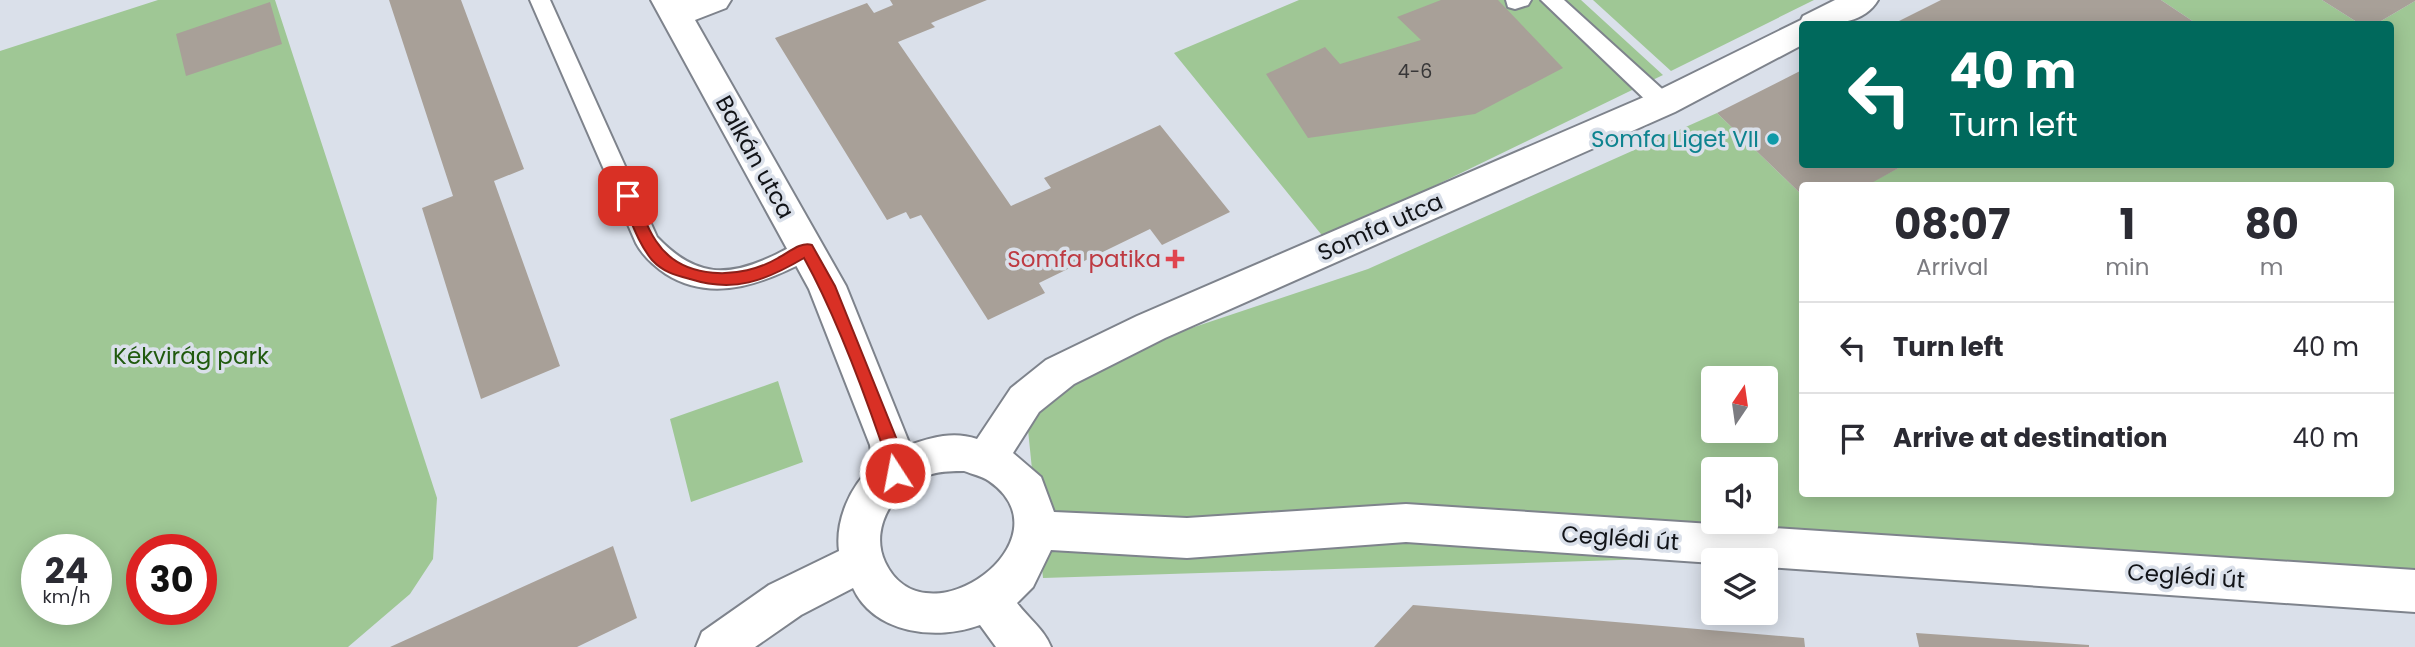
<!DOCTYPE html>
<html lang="en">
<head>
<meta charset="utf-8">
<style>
  :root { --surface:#fff; --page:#f2f2f3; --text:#2b2b33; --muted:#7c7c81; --line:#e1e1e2 }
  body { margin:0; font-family:Poppins,sans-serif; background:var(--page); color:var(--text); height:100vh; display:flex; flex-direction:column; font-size:26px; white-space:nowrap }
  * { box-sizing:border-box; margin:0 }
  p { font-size:23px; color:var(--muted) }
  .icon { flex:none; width:38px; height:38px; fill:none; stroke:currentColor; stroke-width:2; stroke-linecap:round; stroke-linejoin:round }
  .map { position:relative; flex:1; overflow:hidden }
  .panel { position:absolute; left:1799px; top:182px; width:595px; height:315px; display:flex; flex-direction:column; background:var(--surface); border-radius:7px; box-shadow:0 4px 18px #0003 }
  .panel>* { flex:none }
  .guide { position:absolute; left:1799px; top:21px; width:595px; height:147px; border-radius:7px; box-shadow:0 4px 18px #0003; background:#00695c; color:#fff; overflow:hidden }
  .needle { width:46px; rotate:13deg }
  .fabs { position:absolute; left:1701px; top:366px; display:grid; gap:14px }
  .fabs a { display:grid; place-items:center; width:77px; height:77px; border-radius:7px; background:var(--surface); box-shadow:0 4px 18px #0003; font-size:35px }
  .speed { position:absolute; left:21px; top:534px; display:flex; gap:14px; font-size:35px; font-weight:700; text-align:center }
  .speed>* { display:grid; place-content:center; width:91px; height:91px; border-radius:50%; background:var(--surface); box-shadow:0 4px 18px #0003; line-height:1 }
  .speed small { font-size:18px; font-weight:400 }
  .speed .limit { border:10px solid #d22; background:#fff; color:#111 }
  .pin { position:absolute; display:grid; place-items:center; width:60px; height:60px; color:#fff; margin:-30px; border-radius:14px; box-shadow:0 4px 10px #0006 }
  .me { position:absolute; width:77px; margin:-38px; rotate:349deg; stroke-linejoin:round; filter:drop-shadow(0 0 5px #0008) }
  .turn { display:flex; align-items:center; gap:24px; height:147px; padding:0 35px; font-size:32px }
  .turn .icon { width:91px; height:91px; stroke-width:2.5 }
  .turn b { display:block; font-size:49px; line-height:60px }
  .eta { display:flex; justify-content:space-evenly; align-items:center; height:119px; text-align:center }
  .eta b { font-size:42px; font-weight:700; line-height:49px }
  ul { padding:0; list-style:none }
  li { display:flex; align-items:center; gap:21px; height:91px; padding:0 35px; border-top:2px solid var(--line) }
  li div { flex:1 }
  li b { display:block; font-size:26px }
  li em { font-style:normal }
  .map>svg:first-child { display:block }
</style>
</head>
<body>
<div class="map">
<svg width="2415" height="647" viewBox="0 0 2415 647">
  <rect width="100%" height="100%" fill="#dae0ea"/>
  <path fill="#9fc795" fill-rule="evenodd" d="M158,0H275L437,498L433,559L410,594L348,647H0V51ZM37,550H96V609H37ZM142,550H201V609H142Z
    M1299,0H1581L1663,75L1325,239L1174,53Z
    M1593,0H1814L1671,71Z
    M2161,0H2322L2360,24H2197Z
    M2415,1V591L1844,553L1043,578L1025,400L1060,372L1368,269L1717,113L1802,195V494H2390V186L1866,185L1906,164H2247L2251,168L2257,164H2390V24H2376ZM1713,378H1766V430H1713ZM1713,469H1766V522H1713Z
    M778,381L803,462L691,502L670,419Z"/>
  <path fill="#a8a098" d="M389,0H461L524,169L494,181L560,366L481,399L422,208L453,196Z
    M890,0H987L931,23L935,27L898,42L1011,206L1051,188L1044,178L1160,125L1230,212L1162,245L1150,229L1039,283L1045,293L988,320L921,215L910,219L906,212L887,220L775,38L867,3L874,13L893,5Z
    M1441,0H1498L1563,68L1475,114L1308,138L1266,74L1325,47L1340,64L1421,40L1397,17Z
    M1941,0H2161L2197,24H1893Z
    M2322,0H2415V1L2376,24H2360Z
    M270,2L282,44L186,76L176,34Z
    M1802,70V164H1906L1866,186H1802V195L1717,113Z
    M613,546L637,618L577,647H390Z
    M1413,605L1804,638L1805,647H1374Z
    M1916,633L2089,645V647H1919Z"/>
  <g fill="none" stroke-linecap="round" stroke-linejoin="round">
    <g stroke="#7e838c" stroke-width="4">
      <path id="lane" d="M530,0H550L657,237C696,278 728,278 777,254C787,249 796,243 807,240L815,242L819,249L815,256C770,281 715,305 666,274C654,266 643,256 636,243Z
        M1506,0H1531L1528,5L1515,9L1508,7Z
        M1541,0H1564L1671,97L1674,103L1671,109L1663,111L1655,109Z"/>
    </g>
    <g stroke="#7e838c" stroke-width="4">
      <path id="street" d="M651,0H731L726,8L695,20L846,286L910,445C932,437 954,431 977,439L1011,388L1046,360L1137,316L1651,94L1801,20L1803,16L1835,0H1878C1863,26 1829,24 1802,24V45L1675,112L1165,338L1074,384L1039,412L1013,453L1041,477L1054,512L1187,518L1406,504L2415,570V612L1766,567V560H1713V563L1406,542L1187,558L1051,550L1033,587L1017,603C1029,619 1044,629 1051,647H996L980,625C937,641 874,634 853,588L801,615L755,647H696L702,632L769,585L839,551C835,521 850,486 873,466L870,445L809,289ZM964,471C972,474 982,476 989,481C1073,539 925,647 885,562C868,526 898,483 932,474C942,471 954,471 964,471Z"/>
    </g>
    <use href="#lane" fill="#fff" fill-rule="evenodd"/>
    <use href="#street" fill="#fff" fill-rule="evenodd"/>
  </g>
  <path fill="#d93025" stroke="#8d1f18" stroke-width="2" d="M628,191L633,192C641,208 646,227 656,241C682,281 741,280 778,258C788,253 801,241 812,245L835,286L899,445L903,473L901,478L895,480L889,478C883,467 885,453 881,442C860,381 835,314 804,258C765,281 734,293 690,279C675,275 663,272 652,260C637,242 630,217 620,196Z"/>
  <circle fill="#0f9aa8" stroke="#dae0ea" stroke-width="2.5" cx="1773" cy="139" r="7"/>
  <path fill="#e0444e" stroke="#dae0ea" stroke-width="2.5" d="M1171.5 248.5h7v7h7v7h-7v7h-7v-7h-7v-7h7z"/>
  <g text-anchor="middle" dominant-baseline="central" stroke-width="7" stroke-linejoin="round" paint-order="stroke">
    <g font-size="19" fill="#383738">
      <text x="1415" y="71">4-6</text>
    </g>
    <g font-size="23" fill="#0d838f" stroke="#dae0ea" text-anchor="end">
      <text x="1759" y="139">Somfa Liget VII</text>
    </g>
    <g font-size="23" fill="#121418" stroke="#dae0ea">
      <text transform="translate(755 157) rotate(61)">Balkán utca</text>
      <text transform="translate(1380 227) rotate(-24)">Somfa utca</text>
      <text transform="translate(1620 538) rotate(4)">Ceglédi út</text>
      <text transform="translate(2186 576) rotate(4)">Ceglédi út</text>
    </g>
    <g font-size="23" fill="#be3a42" stroke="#dae0ea" text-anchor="end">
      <text x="1161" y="259">Somfa patika</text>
    </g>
    <g font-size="23" fill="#205a0e" stroke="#dae0ea">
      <text x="191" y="356">Kékvirág park</text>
    </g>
  </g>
</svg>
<div class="fabs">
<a><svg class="needle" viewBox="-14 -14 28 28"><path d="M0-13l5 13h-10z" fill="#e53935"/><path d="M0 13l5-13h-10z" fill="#7c7c81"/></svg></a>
<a><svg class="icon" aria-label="sound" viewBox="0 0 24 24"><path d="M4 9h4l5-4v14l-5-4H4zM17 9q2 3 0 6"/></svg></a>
<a><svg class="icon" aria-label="layers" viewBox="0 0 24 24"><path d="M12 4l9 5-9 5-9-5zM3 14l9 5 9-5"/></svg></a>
</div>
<div class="speed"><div>24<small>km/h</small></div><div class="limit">30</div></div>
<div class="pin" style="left:628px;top:196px;background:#d93025"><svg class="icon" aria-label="arrive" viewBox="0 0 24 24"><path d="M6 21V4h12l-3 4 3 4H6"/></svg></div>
<svg class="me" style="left:895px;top:473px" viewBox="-20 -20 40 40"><circle r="17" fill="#d93025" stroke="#fff" stroke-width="3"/><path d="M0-11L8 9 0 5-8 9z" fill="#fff"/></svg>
<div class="guide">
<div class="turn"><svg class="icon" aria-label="left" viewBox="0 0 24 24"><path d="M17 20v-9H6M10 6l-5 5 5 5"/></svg><div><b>40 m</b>Turn left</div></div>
</div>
<section class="panel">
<div class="eta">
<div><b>08:07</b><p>Arrival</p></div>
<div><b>1</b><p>min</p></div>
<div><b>80</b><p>m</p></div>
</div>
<ul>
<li><svg class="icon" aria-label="left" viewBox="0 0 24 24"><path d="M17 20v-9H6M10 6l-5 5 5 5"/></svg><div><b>Turn left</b></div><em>40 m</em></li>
<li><svg class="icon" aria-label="arrive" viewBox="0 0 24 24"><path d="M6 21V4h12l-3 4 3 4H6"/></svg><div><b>Arrive at destination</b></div><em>40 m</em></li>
</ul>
</section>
</div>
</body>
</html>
